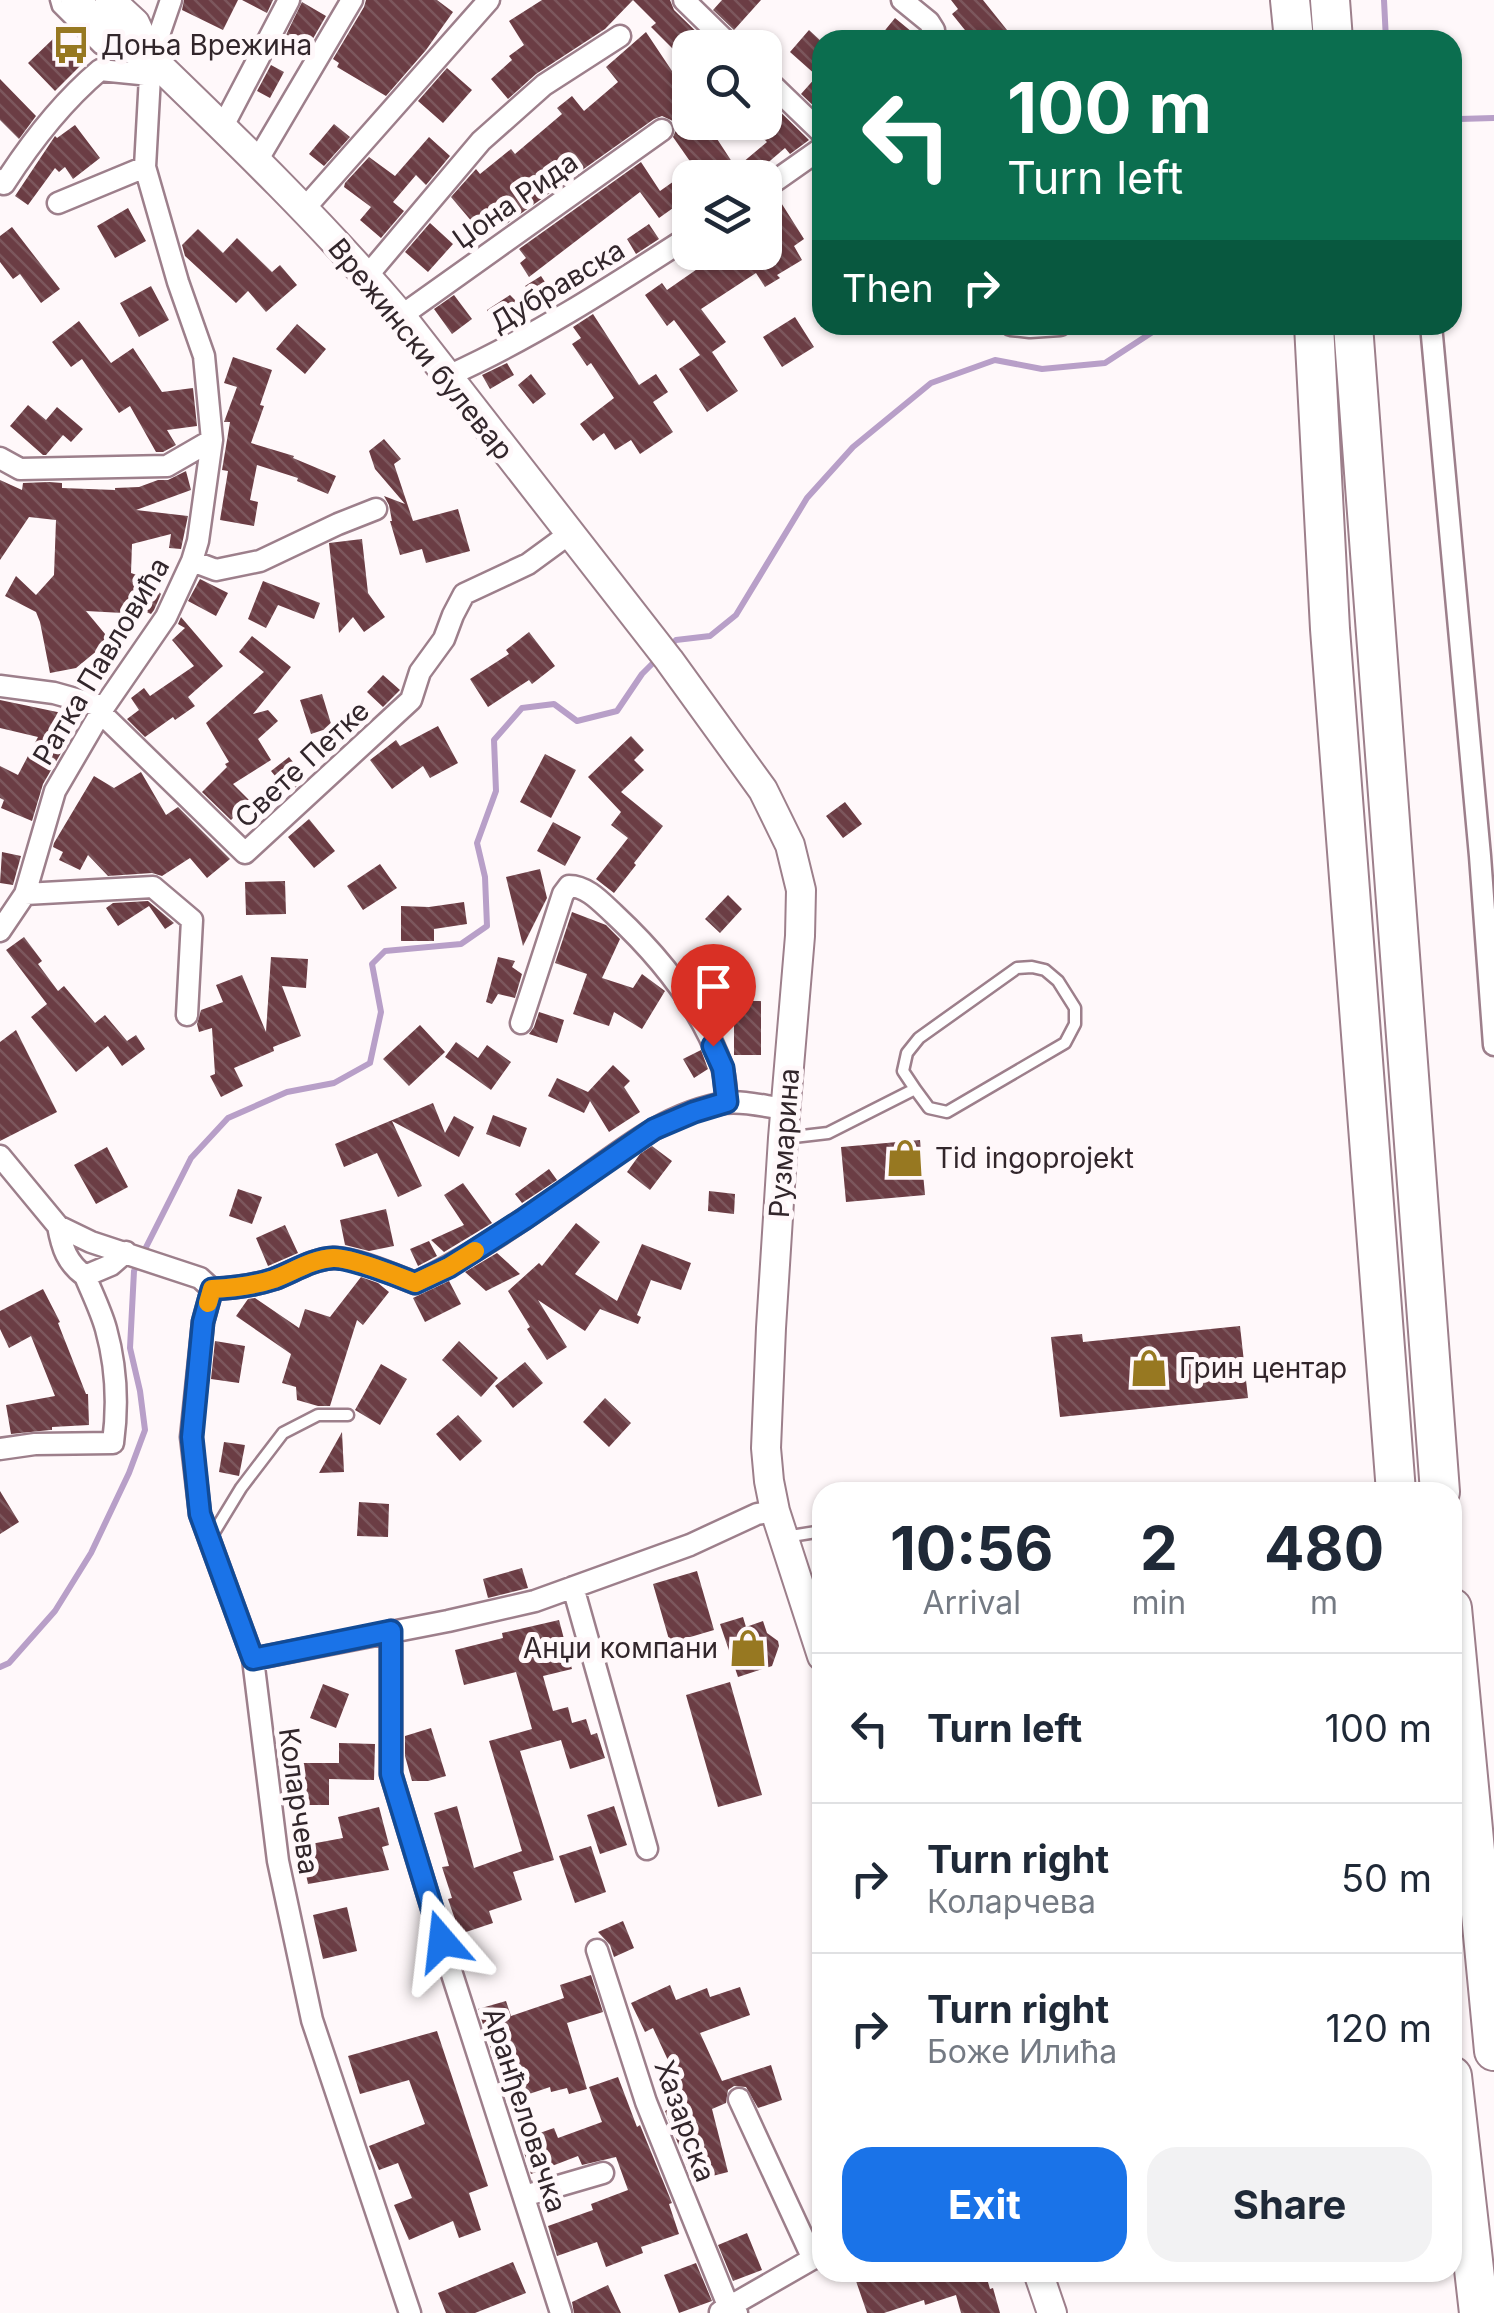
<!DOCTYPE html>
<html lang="en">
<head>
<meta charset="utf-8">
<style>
  :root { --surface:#fff; --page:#f2f2f3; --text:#1f2937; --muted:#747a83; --line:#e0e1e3; --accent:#1a73e8 }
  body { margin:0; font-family:Inter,sans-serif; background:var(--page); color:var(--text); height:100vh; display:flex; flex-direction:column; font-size:38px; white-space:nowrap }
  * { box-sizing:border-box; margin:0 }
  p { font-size:32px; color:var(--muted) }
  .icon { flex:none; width:55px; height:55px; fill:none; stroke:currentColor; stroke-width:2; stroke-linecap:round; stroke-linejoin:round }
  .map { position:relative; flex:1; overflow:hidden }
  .drawer { position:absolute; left:812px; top:1482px; width:650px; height:800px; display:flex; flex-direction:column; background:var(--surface); border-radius:30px; box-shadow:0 2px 8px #0004 }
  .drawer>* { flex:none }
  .guide { position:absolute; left:812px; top:30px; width:650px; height:305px; border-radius:30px; box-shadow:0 2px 8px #0004; background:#0b6e4f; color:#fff; overflow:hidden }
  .buttons { position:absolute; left:672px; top:30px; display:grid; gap:20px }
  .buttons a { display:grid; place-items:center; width:110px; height:110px; border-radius:20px; background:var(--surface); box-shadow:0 2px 8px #0004; font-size:50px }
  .pin { position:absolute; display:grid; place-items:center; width:85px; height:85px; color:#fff; margin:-102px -42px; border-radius:50% 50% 50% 0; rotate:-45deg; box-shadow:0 0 10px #0007 }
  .pin .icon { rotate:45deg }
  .me { position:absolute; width:110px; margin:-55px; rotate:343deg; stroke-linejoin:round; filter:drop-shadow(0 0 8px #0008) }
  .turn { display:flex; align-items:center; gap:35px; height:210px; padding:0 30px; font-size:45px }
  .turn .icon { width:130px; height:130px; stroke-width:2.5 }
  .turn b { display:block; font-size:70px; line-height:85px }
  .then { display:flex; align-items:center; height:95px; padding:0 30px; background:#0003; gap:20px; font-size:38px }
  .eta { display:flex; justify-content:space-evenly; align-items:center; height:170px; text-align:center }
  .eta b { font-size:60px; font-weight:700; line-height:70px }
  .cta { display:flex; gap:20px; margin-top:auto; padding:20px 30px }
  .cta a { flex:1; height:115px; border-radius:30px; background:var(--accent); color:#fff; font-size:40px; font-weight:700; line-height:115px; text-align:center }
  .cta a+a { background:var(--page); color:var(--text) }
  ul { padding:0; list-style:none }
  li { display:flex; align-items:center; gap:30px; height:150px; padding:0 30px; border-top:2px solid var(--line) }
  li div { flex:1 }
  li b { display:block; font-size:38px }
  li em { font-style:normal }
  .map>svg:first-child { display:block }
</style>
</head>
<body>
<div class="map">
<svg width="1494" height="2313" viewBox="0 0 1494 2313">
  <defs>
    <pattern id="building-back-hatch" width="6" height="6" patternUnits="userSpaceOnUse" patternTransform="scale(2.5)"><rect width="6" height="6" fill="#6b3d44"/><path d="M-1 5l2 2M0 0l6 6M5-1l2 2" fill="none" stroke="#7c575d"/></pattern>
  </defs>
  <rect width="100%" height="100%" fill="#fff8fa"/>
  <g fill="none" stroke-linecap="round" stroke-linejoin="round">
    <path stroke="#b89fc8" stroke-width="6" d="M1384,0L1386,40
      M1452,127L1459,119L1494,118
      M669,647L676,640L710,636L736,615L807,498L853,447L931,383L995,360L1042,369L1105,363L1151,333L1157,325
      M0,1667L9,1663L55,1611L91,1553L129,1473L145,1430L140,1391L130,1348L134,1271L191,1158L228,1118L287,1092L334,1083L370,1063L381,1012L372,964L385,951L461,944L487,926L485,877L477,843L496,791L494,740L522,708L554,704L577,721L617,711L642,674L660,656"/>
  </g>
  <path fill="url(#building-back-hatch)" d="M184,0H238L223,30L182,10Z
    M242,0H273L267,13Z
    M366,0H437L453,12L426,50L386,96L337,67L339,63L333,59L364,7Z
    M542,0H670L674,10L713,48H690V56L685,61L651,27L656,23L633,0L605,29L536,74L508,99L491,79L512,60L509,56L524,45L509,21Z
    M722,0H761L734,30L713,10Z
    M951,0H983L1015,40H973L952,14L958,9Z
    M302,2L326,16L307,49L285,37Z
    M895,18L918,37V40H877Z
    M809,30L822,42V104L818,110L801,94L817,76L790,52Z
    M646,32L690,98V122H706L736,168L767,142L747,122H765V97L809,140L790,154L785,148L750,178H690V196L659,218L640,192L529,277L520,263L526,258L519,249L641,162L660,191L694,167L673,137L676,130L673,121L662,116L654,119L505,225L492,207L473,223L451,197L476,169L480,174L511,149L515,154L562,114L557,108L572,96L584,111L618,82L606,67Z
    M53,39L80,66L55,91L28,63Z
    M271,65L284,72L270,98L257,91Z
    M447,68L472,90L443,123L418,101Z
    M0,79L36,116L19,139L0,120Z
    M334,124L350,137L324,166L309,154Z
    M75,125L100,158L73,179L65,167L59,172L55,168L28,205L15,196L55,136L57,138Z
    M429,137L450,156L426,185L416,175L393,202L404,211L381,238L360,220L371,207L344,187L345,183L369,157L395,176Z
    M780,201L804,239L794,246L802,260L777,275L780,278L765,287L756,273L701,309L726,342L712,352L738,391L707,412L679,369L700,355L674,320L667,326L645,295L662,283L667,290L703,265L699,259L709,252H765V210Z
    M128,208L146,241L115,258L97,226Z
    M430,223L453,244L428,272L405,252Z
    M649,224L659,239L636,254L627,239Z
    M12,227L60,289L41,303L20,274L13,279L0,262V236Z
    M198,229L223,253L237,238L272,272L280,265L297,285L266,312L248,291L236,303L185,256L182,245Z
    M541,276L551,291L537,301L525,286Z
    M151,286L169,320L139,337L120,303Z
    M454,295L472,319L452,334L434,309Z
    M510,295L524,309L497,326L487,310Z
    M593,314L639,385L656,374L668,392L653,402L673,432L640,454L631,440L615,450L604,433L593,441L580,424L614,398L591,363L587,366L572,344L581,338L573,327Z
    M795,317L814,347L782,367L763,337Z
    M79,321L111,363L133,348L162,392L193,388L197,426L167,430L176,445L163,452H156L130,406L119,413L82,359L71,367L52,342Z
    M297,324L326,349L305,374L276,349Z
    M233,357L272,370L260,405L264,406L251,443L294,456L293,458L336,476L328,494L297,481L298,478L257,465L250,500L258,502L254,526L220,520L228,471L222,470L230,422H224L237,387L224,383Z
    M507,363L514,375L490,389L482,375Z
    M531,374L546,394L533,404L518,385Z
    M28,405L46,420L57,407L83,429L71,442L63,435L46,455H43L10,426Z
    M384,439L401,459L394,464L413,521L458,509L470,551L426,563L422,549L400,555L390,521H392L389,505L384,496L405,504L375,469L369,451Z
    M186,471L191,490L136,510L188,516L181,549L169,548L171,534L132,544L131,573L148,579L161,594L154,610L151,614L124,603L123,613L86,611L110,640L76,668L50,673L40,622L36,612L5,596L16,576L36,595L54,575L56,520L29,517L0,560V480L22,490L23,483L49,482L62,483V488L115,490V488L139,487L158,480H168Z
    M362,539L368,593L385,617L364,632L353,617L339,633L329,543Z
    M200,579L228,593L216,616L188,601Z
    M263,581L320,603L314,619L278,605L266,628L248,619Z
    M181,617L223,666L188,697L195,706L175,720L173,717L145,737L127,719L139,710L131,698L144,688L150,696L194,666L172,640L185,628L178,624Z
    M529,632L555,666L532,684L529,680L488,707L470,679L509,654L506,650Z
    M252,636L291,667L253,714L268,710L278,721L258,739L271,760L233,784L250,801L231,820L202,792L227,767L225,764L229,762L206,723L264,672L239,652Z
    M383,675L400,690L383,707L367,692Z
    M322,694L332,727L311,734L300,700Z
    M0,700L62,713L79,722L43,784L32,821L1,808L4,800L0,798V766L18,775L38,737L0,728Z
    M438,726L458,763L430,778L423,766L392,789L370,760L396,740L400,746Z
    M631,736L644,750L634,760L644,770L621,792L663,826L634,863L636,865L614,893L596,879L628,838L611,825L621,812L588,777Z
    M545,754L576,770L551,818L520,802Z
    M289,757L306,778L289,793L271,771Z
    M141,772L166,815L178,807L230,859L207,878L190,858L162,876L152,873L108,876L88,855L80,870L59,860L63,852L53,847L54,843L94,776L114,788Z
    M845,802L862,824L843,838L826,816Z
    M309,819L335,851L314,868L288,837Z
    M553,822L581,837L565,866L537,851Z
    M2,852L21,856L13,885L0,883Z
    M380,864L397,888L363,910L347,886Z
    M540,869L547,898L523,946L506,877Z
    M285,881L286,914L246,915L245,882Z
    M728,895L742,909L720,933L705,919Z
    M148,901L174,923L165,929L149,906L118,926L106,908L113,903Z
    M464,902L467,924L434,929V941H401V906L429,907Z
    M572,912L606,925L620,939L602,978L633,988L642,974L665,991L642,1029L614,1012L609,1026L573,1014L587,974L555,963Z
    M24,937L42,961L38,964L58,991L64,986L95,1023L105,1015L127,1041L136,1035L145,1049L122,1066L108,1046L76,1072L31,1017L47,1004L6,950Z
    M271,957L308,959L306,988L282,986L301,1036L273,1047L274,1051L234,1068L243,1086L221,1097L210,1076L215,1074L212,1028L199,1032L197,1024L201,1010L223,1002L216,985L242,975L266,1032Z
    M498,957L515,961L512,967L522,974L515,998L498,994L492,1004L486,1002Z
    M725,964L752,1001H761V1055H734V993L711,1011L695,986Z
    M539,1012L564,1020L557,1043L529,1034L534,1027Z
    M420,1025L445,1052L409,1086L383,1059Z
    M16,1030L57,1112L0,1141V1042Z
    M456,1042L478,1058L487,1045L511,1062L491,1090L445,1057Z
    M701,1050L708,1069L694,1078L683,1059Z
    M613,1065L630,1081L624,1087L640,1112L609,1132L590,1101L584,1113L548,1096L557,1078L588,1092Z
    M433,1103L445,1133L454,1116L474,1127L459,1157L392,1121L422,1186L398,1197L377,1153L344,1167L335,1144Z
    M493,1115L527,1128L520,1147L486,1134Z
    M920,1140L925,1195L846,1202L841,1147Z
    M652,1146L672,1161L650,1190L627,1172L640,1154Z
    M107,1147L128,1187L96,1204L74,1165Z
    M549,1169L557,1180L522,1203L515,1194Z
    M463,1183L492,1223L444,1252L431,1240L464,1225L444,1195Z
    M238,1189L262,1197L252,1224L229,1216Z
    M709,1191L735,1194L734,1214L708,1211Z
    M386,1209L394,1246L369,1251L345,1245L340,1220Z
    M576,1223L600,1242L575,1274L617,1301L642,1244L691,1263L681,1290L651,1280L637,1315L641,1317L638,1324L600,1309L585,1331L538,1300L567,1347L547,1360L527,1329L530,1327L508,1291L539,1263L542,1266Z
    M285,1225L298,1253L268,1266L256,1238Z
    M429,1241L437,1256L418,1266L410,1249Z
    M497,1253L520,1274L486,1291L465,1272Z
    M361,1277L378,1283L389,1292L363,1325L357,1320L330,1406H318L297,1400L296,1387L282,1383L291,1354L236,1316L248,1299L255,1298L299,1328L305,1309L330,1317Z
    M449,1281L461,1304L425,1322L413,1298Z
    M43,1289L60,1322L58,1323L86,1394H88L89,1425L52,1427V1430H50L11,1434L6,1405L55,1396L31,1336L9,1348L0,1329V1311Z
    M1240,1326L1248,1398L1060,1417L1051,1337L1082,1334L1083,1342Z
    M215,1341L245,1346L239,1383L211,1379Z
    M459,1341L498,1378L481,1397L442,1360Z
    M525,1362L543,1383L513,1408L495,1386Z
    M381,1364L407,1379L380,1425L355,1410Z
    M605,1398L631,1423L609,1447L583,1422Z
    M458,1415L482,1441L460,1461L436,1434Z
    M342,1432L344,1472L319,1473Z
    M224,1442L245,1445L239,1476L219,1472Z
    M0,1491L19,1522L0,1534Z
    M359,1502L389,1504L388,1537L357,1536Z
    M522,1568L528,1588L488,1598L483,1579Z
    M697,1571L714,1630L670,1643L653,1584Z
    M743,1617L746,1627L763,1621L767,1633L778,1641L779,1646L772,1666L738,1677L720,1624Z
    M559,1620L572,1669L543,1676L553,1711L568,1707L572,1723L586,1719L591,1735L597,1733L605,1758L570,1769L561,1740L520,1751L554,1860L513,1872L522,1900L489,1911L493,1923L460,1934L448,1899L452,1898L442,1867L449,1866L434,1813L457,1806L474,1868L522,1851L489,1741L532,1729L516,1672L464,1685L455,1650L503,1638L502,1633Z
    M730,1682L762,1795L718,1807L686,1695Z
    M323,1684L349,1694L336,1728L310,1718Z
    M431,1728L446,1776L428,1781H412L405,1756V1736Z
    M339,1743L375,1744L374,1780L329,1779V1805H290L291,1763H339Z
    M614,1806L627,1845L600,1854L587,1815Z
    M379,1807L389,1845L382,1847L389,1870L308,1884L300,1846L343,1838L338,1817Z
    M591,1846L606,1892L575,1903L559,1856Z
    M347,1907L357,1951L323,1959L313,1915Z
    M623,1921L634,1948L614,1957L610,1945L598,1932Z
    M591,1975L603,2012L567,2023L587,2089L569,2094L567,2088L551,2092L550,2087L508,2101L478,2009L506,2001L511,2016L564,1998L560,1985Z
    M670,1985L676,2000L707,1988L710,1997L740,1987L750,2015L700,2033L722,2081L771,2065L782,2100L758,2108L746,2087L734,2086L728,2090L726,2103L712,2109L728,2172L693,2181L665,2111L686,2099L653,2028L645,2032L631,2003Z
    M437,2031L488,2186L469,2193L481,2230L459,2238L453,2221L409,2240L394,2205L412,2198L398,2163L379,2170L369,2146L425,2124L409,2080L360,2094L348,2056Z
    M618,2077L637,2127L640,2125L672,2203L669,2204L679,2234L641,2247L643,2253L606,2267L597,2242L557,2256L548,2226L593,2210L591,2204L628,2190L616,2157L582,2165L578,2156L531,2174L520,2140L554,2128L558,2138L602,2122L589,2087Z
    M747,2233L762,2270L733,2281L718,2245Z
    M513,2262L526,2293L475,2313H446L438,2293Z
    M696,2263L712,2301L679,2313L664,2275Z
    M882,2272H985L990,2289L993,2288L1000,2313H961L956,2295L925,2305L924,2300L884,2313H867L856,2281Z
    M608,2285L621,2313H574L572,2302Z"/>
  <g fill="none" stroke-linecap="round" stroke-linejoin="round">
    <g stroke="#9d7f8b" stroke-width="15">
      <path id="lane" d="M56,0L58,7L99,48L113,44
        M785,1138L828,1133L915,1089L929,1108L947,1112L1065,1043L1075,1024V1008L1058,981L1045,970L1032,967L1017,968L919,1038L907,1053L903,1071L915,1089
        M785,1537L822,1531
        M210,1539L241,1488L283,1433L318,1415H348"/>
    </g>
    <g stroke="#9d7f8b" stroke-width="25">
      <path id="street" d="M684,0L733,48
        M902,0L929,22L934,30L931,40
        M765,78L822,133
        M222,128L289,0
        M257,161L352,0
        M0,180L4,184C31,142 62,102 100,70L150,75
        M765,188L822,148
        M58,203L145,167
        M304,209L489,0
        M367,276L481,141L544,85L620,36
        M401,316L662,130
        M1011,325L1030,327L1060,325
        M1431,325L1480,856L1494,1045
        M448,376C534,337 611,287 690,236
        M0,458L20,469L167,466L212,440
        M192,561L216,570L260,561L338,524L376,509
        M0,686L54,693L104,707
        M102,714L245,853L411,700L420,672L444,639L453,615L464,594L528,564L569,534
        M25,894L153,887L192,920L187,1015
        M0,931L25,894L55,791L104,707L166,617L192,561L198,541L212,440L204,356L178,282L145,167L151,58L171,0
        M521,1023L563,894L569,886C587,886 601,902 614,914C659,956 700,1006 721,1064C726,1076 725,1090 727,1102
        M0,1156L58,1226L91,1242L200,1278L212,1289C233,1288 253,1286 274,1279C293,1272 312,1259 333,1258C351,1256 397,1276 415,1283C468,1258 517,1224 565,1191C613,1157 664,1112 725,1103C743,1100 767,1107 786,1109
        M58,1226C62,1248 67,1263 85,1276L111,1265L126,1252
        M212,1289L203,1322L191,1437L200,1514L253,1659L278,1861L312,2020L410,2313
        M0,1449L35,1444L113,1443C118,1406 116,1365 106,1329C101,1311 92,1293 85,1276
        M573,1587L647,1849
        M391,1631V1774L452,1974L561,2313
        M253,1659L448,1621L535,1601L690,1545L757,1514L775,1511
        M597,1950L646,2102L729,2308L737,2313
        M739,2099L813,2259
        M524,2196L603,2173
        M720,2312L821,2254"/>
    </g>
    <g stroke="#9d7f8b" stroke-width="32">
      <path id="secondary" d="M75,0L119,43L151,58C237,141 323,224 401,316L669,660L763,790L790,845L801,890L800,936L783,1138L771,1328L766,1448L769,1481L775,1511L822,1656
        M110,0L135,23L151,58
        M1038,2272L1052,2313"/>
    </g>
    <g stroke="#9d7f8b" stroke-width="42">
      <path id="highway" d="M1290,0L1294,40
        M1330,0L1333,40
        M1314,325L1330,629L1396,1492
        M1353,325L1440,1492
        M1452,1608L1494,2051
        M1452,2076L1479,2313"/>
    </g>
    <use href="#lane" stroke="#fff" stroke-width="10"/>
    <use href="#street" stroke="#fff" stroke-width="20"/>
    <use href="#secondary" stroke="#fff" stroke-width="28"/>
    <use href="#highway" stroke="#fff" stroke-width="38"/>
  </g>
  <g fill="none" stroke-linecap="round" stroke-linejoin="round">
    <g stroke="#114b97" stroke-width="25">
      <path id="route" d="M442,1941L391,1774V1631L253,1659L200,1514L192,1437L203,1322L212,1289C233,1288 253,1286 274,1279C293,1272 312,1259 333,1258C349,1257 398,1276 415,1283L449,1267L524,1219L654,1129L694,1112L727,1102L723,1068L713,1046"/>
    </g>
    <use href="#route" stroke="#1a73e8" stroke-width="18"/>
    <path stroke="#f59e0b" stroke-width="18" d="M208,1303L212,1289C233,1288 253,1286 274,1279C293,1272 312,1259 333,1258C349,1257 398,1276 415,1283L449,1267L475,1251"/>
  </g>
  <defs>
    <g id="bus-bare" transform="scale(3)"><path d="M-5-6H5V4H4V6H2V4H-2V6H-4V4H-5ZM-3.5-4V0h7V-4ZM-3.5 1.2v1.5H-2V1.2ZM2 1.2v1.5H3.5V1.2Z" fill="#977821" stroke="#fff8fa" stroke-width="2.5" paint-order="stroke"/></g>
    <g id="shop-bare" transform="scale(3)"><path d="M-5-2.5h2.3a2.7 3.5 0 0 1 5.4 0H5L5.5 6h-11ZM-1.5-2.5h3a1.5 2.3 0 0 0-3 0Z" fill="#977821" stroke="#fff8fa" stroke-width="2.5" paint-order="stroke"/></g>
  </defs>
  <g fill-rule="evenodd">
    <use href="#bus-bare" x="71" y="45"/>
    <use href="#shop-bare" x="905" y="1158"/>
    <use href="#shop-bare" x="1149" y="1368"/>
    <use href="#shop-bare" x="748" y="1648"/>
  </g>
  <g text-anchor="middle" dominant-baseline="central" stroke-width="10" stroke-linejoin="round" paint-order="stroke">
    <g font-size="28" fill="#32262b" stroke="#fff8fa" text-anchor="start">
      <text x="101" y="45">Доња Врежина</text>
      <text x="935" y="1158">Tid ingoprojekt</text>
      <text x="1179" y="1368">Грин центар</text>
      <text x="718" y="1648" text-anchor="end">Анџи компани</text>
    </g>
    <g font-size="28" fill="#32262b" stroke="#fff8fa">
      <text transform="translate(515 200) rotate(-35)">Џона Рида</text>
      <text transform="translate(557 286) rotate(-31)">Дубравска</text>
      <text transform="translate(421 349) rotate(51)">Врежински булевар</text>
      <text transform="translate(101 661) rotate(-59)">Ратка Павловића</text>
      <text transform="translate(302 764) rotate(-43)">Свете Петке</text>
      <text transform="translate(784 1143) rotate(-86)">Рузмарина</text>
      <text transform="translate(299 1801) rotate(82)">Коларчева</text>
      <text transform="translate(525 2110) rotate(72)">Аранђеловачка</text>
      <text transform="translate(685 2121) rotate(70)">Хазарска</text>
    </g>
  </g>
</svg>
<div class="buttons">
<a><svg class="icon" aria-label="search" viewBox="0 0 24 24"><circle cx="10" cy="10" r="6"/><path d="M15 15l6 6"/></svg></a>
<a><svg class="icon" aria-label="layers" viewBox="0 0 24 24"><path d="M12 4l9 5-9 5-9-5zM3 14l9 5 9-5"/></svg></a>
</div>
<div class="pin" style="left:713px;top:1046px;background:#d93025"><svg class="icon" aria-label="arrive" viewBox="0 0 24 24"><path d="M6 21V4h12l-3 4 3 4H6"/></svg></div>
<svg class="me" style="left:442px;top:1941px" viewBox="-20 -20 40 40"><path d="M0-17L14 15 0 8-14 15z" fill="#1a73e8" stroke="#fff" stroke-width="4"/></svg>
<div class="guide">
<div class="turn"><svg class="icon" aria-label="left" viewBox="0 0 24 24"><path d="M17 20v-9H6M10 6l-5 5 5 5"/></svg><div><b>100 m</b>Turn left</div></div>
<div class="then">Then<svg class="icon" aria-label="right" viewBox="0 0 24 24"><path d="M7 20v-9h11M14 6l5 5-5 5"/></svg></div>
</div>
<section class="drawer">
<div class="eta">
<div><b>10:56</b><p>Arrival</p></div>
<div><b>2</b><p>min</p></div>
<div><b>480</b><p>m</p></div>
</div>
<ul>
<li><svg class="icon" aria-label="left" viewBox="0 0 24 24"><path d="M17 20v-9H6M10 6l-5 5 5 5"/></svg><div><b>Turn left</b></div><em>100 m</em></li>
<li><svg class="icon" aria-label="right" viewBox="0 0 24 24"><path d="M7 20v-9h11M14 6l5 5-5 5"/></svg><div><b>Turn right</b><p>Коларчева</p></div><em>50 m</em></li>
<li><svg class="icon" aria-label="right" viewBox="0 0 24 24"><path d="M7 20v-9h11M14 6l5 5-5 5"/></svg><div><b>Turn right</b><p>Боже Илића</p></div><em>120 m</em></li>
</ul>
<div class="cta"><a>Exit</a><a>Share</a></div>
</section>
</div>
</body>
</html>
